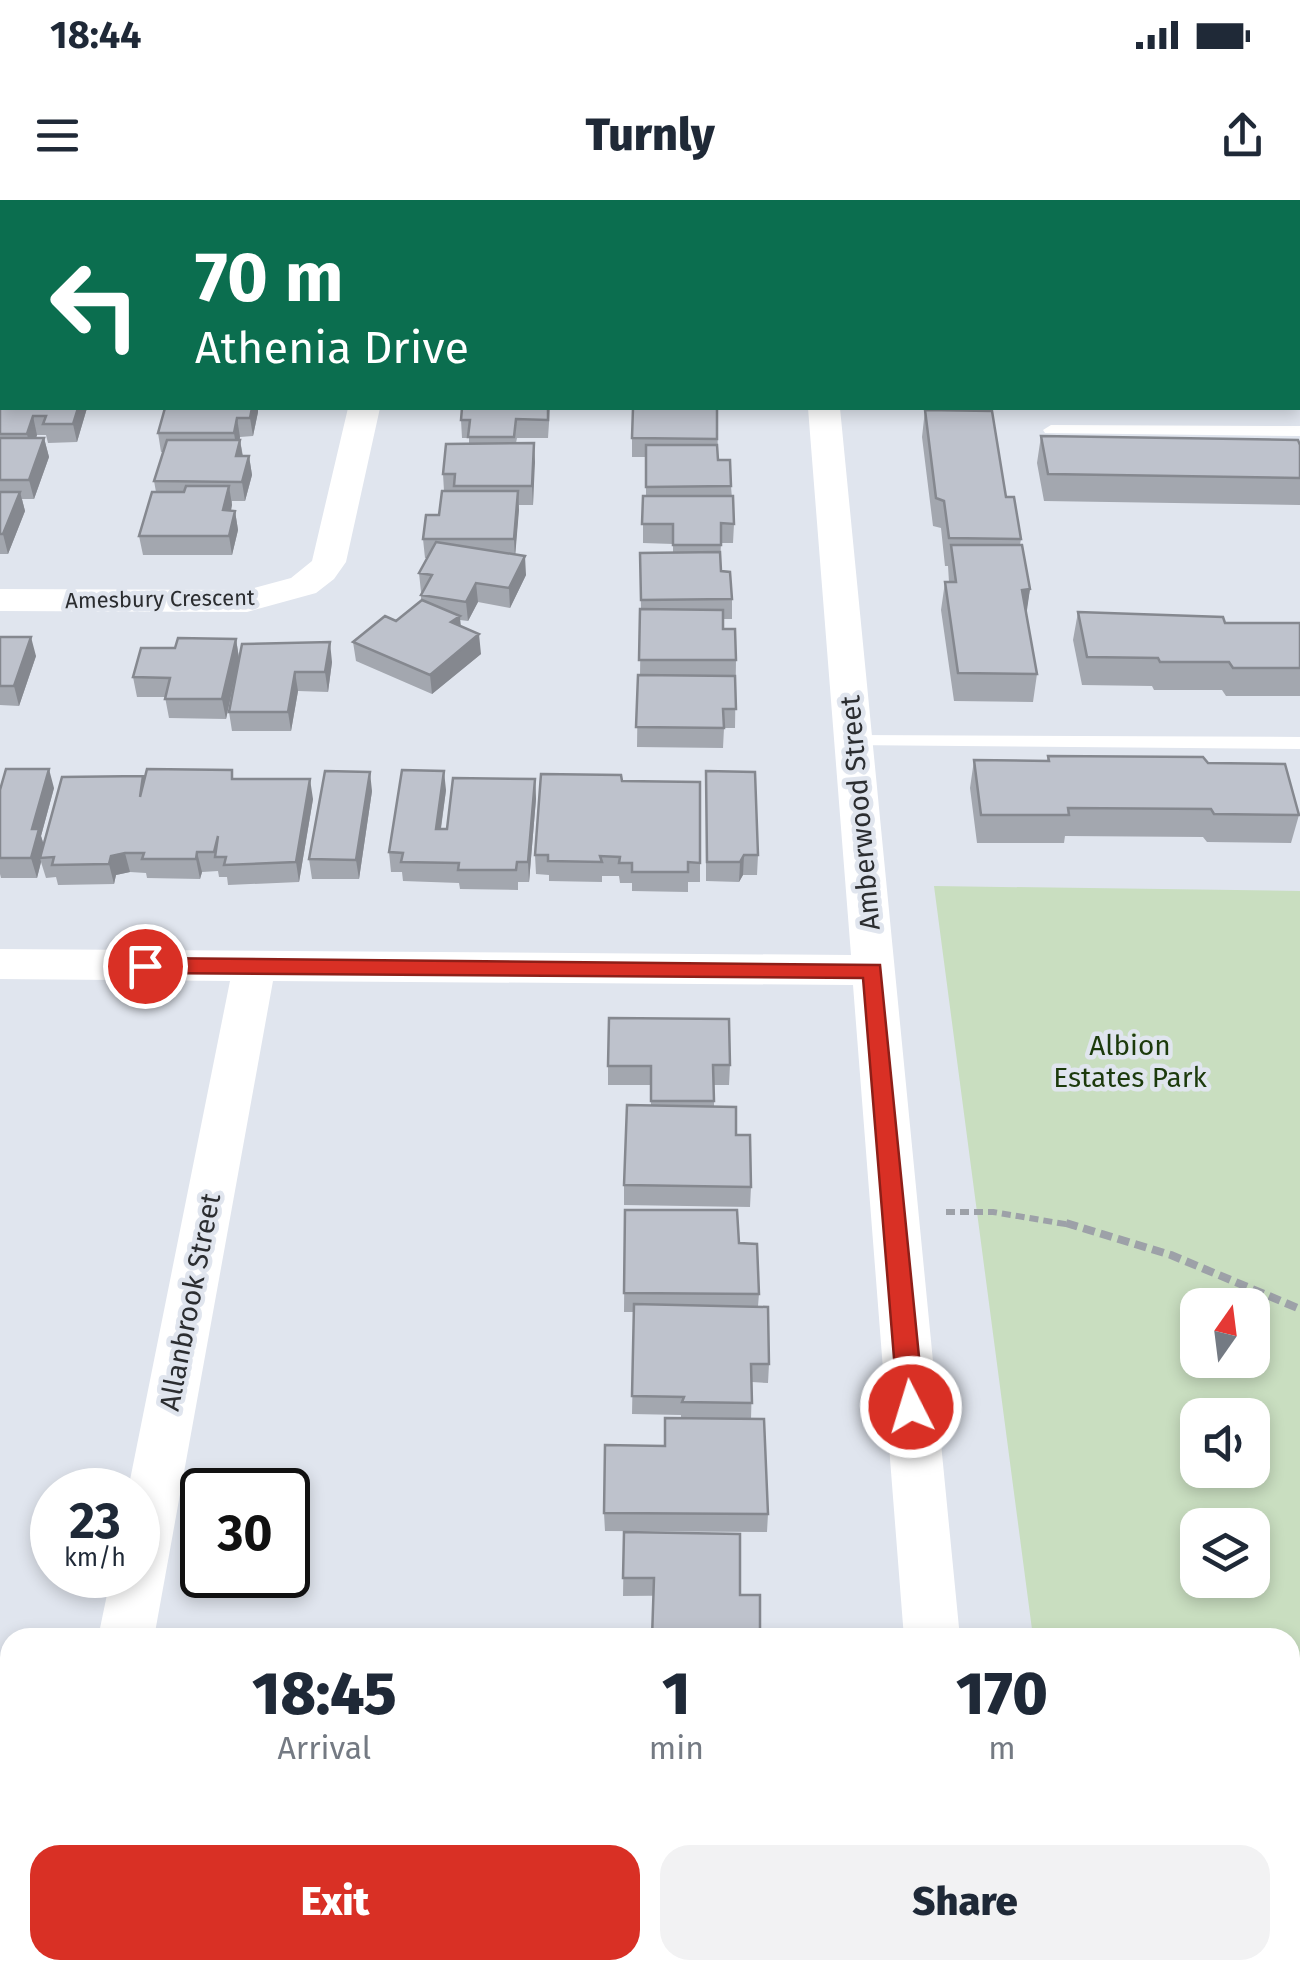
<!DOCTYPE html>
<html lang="en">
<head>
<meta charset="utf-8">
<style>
  :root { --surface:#fff; --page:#f2f2f3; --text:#1f2937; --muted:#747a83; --accent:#d93025 }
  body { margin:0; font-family:"Fira Sans",sans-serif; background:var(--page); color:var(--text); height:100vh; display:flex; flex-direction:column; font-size:38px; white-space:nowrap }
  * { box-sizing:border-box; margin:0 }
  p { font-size:32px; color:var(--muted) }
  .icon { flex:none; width:55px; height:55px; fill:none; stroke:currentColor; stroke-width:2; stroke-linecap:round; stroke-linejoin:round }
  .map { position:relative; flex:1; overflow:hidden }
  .drawer { position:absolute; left:0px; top:1428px; width:1300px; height:352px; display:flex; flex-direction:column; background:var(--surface); border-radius:30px 30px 0 0; box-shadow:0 5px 15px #0003 }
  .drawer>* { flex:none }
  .top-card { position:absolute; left:0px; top:0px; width:1300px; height:210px; box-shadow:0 5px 15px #0003; background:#0b6e4f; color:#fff; overflow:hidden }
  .needle { width:65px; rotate:14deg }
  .tools { position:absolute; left:1180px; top:1088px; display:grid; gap:20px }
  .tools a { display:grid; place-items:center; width:90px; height:90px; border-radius:20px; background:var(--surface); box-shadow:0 5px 15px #0003; font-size:50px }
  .speed { position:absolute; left:30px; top:1268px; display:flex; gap:20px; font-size:50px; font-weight:700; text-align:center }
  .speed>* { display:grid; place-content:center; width:130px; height:130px; border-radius:50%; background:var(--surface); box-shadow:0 5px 15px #0003; line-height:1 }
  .speed small { font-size:25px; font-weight:400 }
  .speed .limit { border:5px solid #111; border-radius:15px; background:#fff; color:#111 }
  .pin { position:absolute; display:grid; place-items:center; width:85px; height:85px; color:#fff; margin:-42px; border:5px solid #fff; border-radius:50%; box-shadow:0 2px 10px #0007 }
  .me { position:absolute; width:110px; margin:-55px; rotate:355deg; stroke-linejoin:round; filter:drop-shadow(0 0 8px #0008) }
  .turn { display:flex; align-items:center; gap:35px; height:210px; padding:0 30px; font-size:45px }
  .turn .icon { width:130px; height:130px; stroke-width:2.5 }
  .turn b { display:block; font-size:70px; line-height:85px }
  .eta { display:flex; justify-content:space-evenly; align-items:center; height:170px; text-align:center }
  .eta b { font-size:60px; font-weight:800; line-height:70px }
  .cta { display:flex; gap:20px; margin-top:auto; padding:20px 30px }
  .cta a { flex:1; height:115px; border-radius:30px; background:var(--accent); color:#fff; font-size:40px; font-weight:800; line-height:115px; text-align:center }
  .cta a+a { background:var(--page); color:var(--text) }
  .status { display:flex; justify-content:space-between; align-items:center; height:70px; padding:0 50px; background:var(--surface); direction:ltr }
  .status svg { height:28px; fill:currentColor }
  header { display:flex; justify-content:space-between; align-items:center; height:130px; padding:0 30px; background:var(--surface); font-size:45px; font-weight:800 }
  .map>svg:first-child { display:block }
</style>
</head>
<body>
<div class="status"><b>18:44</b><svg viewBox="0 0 49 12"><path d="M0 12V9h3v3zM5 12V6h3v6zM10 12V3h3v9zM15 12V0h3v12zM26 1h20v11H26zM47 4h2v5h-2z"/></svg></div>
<header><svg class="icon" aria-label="menu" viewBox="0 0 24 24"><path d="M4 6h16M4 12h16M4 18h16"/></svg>Turnly<svg class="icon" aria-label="share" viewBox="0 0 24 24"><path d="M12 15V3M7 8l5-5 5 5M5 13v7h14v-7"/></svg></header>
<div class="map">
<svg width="1300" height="1779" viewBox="0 0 1300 1779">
  <rect width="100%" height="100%" fill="#e0e5ee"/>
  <path fill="#c9dec0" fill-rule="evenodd" d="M36,0H883V2H35Z
    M934,686L1300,691V1779H1078L1077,1770H1290V1438L1033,1437ZM1198,1105H1252V1160H1198ZM1252,1215V1270H1198V1215ZM1252,1325V1380H1198V1325Z"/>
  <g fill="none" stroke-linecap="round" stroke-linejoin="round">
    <path stroke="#9da1a8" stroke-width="6" stroke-dasharray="9 5" stroke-linecap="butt" d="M946,1012H993L1077,1026"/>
    <path stroke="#9da1a8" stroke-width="8" stroke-dasharray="12 6" stroke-linecap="butt" d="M1066,1023L1171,1055L1300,1109"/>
    <path fill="#fff" fill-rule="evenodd" d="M1051,225L1300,226V236L1045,233L1043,230Z
      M855,535L1300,537V549L848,545V537Z"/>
    <path fill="#fff" fill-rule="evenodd" d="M348,208H380L346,362L334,379L316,393L247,412L0,411V389L247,390L291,378L312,361Z
      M808,208H840L960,1438H904L853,785L273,781L154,1438H98L111,1375H138V1290H128L230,781L0,779V749L851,755Z
      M32,1770H94L92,1779H30Z
      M930,1770H992L993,1779H931Z"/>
    <path fill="#fff" fill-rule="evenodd" d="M0,158H2V180H0Z
      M1298,162H1300V184H1298Z"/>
  </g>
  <path fill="#a3a7af" d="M1298,32L1300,35V125H1298Z
    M0,190L2,208H87L77,242L48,243L46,235H37L36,238H44L49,257L34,299H22L25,311L8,354H0Z
    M550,208L548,238H517L516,243H534L533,305H519L515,354L526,375L510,408L478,402L468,421L460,420L461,426L481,454L432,494L356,461L353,442L396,421L421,401V395L422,392H421L419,373L427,358H425L423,339L439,315L444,291L443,274L469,244V238H462L461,220Z
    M717,208L718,260L731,286L734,324L733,343H721L720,364L721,371L732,399V419H723V429L736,460L735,528H724L723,548L637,547L638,475H640L641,409L640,353L673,352V344L643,343V296H646V257H632V238Z
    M925,210L1006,297L1021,339L1020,345L1030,389L1026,412L1037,474L1033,502L954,501L941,410L945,382H949L948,366H945L941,328L933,326L922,237Z
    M258,212L253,236L240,237V240L243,256H249L252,275L245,301H232L231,311H235L238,330L232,355H143L139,336L156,292L154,281L163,252H161L158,233Z
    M1041,236L1300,245V305L1044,301L1037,263Z
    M1078,412L1225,423H1300V496H1226L1222,490H1154L1152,486L1082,485L1073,440Z
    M0,437L36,456L19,506L0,505Z
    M236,439L239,458L332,462L328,492L298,491L291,531H232L229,512L239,461L226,519L169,518L165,497H137L133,477Z
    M1048,556L1208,563L1299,615L1291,643L1207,642L1203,637L1065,636L1064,643H977L970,588L974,560L1047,561Z
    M234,579L313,599L299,682L228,685L227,677H219L218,671L202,672L200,679L147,678L146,673L130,672L116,675L114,684L58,685L56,677L46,678L41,662L37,678H1L0,674V590L54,588L41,636L44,645L144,581Z
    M535,579L536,599L529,682H518V690L460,689L459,683L403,681L402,672H391L389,652L446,590L441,629H447Z
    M622,581L700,582V682H688V692L632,691V683H620L619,676H602V682L549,681V675L536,674L535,655Z
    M372,591L359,679H312L309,659Z
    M706,591L758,655L757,675H743L739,682L706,681Z
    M730,865L729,885H714V906L736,935L751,987L750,1007L624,1005V985L651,905V885H608V866Z
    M625,1010L739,1043L759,1094L758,1106L769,1164L768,1183L752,1182L751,1219L768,1314L767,1332L605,1331L604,1313L665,1246L681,1218V1215L632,1214L634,1112H624Z
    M624,1332L740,1395L623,1396Z"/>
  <path fill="#85888f" d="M78,208H87L77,242L73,224Z
    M252,208H258V212L253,236L250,218Z
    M33,216L37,235L31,253L27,234Z
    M237,218L240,237L237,252L234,233Z
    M44,238L49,257L34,299L29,280Z
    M240,240L243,259L236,256Z
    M534,243L535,262L533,305L532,286Z
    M249,256L252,275L245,301L242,282Z
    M229,286L232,305L227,330L223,310Z
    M518,291L519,310L515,358L514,339Z
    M20,292L25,311L8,354L3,334Z
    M235,311L238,330L232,355L229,336Z
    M525,356L526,375L510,408L509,388Z
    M476,383L478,402L468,421L466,402Z
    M1030,389L1026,417L1022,390Z
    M460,416L461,435L451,422Z
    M479,434L481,454L432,494L430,475Z
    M31,437L36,456L19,506L14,486Z
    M236,439L239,458L226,519L222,499Z
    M330,442L332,462L328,492L325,472Z
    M295,472L298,491L291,531L288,512Z
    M49,569L54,588L41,636L45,649L40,658L41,662L37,678L31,658L32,629Z
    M444,571L446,590L438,648L436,629Z
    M370,572L372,591L359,679L356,660Z
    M310,579L313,599L299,682L296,662Z
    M535,579L536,599L529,682L528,662Z
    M197,652L202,672L200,679L196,659Z
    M125,653L130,672L116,675L114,684L109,664L111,656Z
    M744,655L743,675L739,682L740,662Z"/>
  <path fill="#bec2cc" stroke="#85888f" stroke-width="2.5" d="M993,0H1064L1070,2H988Z
    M1087,0H1156L1157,2H1088Z
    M1180,0H1247L1246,2H1179Z
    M1298,32L1300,35V66H1298Z
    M1298,78H1300V107H1298Z
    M0,190H2V208H78L73,224H43L46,216H33L27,234H0Z
    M165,208H252L250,218H237L234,233H158Z
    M462,208H548V220L516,219L514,237H468L470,220H461Z
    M633,208H717V239L632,238Z
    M925,210L992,211L1006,297H1014L1021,339L949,338L944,301L936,298Z
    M1041,236L1298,240L1300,245V278L1048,274Z
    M0,238H44L29,280H0Z
    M167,240H240L236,256H249L242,282L154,281Z
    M534,243L532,286H454L455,274H443L446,244Z
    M646,245H717L718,260H730L731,286L646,287Z
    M186,286H229L223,310L235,311L229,336H139L152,292H184Z
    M442,291H518L514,339H423L426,315H439Z
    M0,292H20L3,334H0Z
    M643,296H733L734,324L721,323V345H673V324H642Z
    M436,342L525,356L509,388L476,383L466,402L421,395L432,375L419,373Z
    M951,345H1022L1030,389L1022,390L1037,474L958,473L945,382H956Z
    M720,352L721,371L730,372L732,399L641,400L640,353Z
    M422,400L460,416L451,422L479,434L430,475L353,442L385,416L396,421Z
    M640,409L723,410V429H735L736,460H639Z
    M1078,412L1223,417L1225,423H1300V468H1233L1229,462H1160L1158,458L1087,457Z
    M0,437H31L14,486H0Z
    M178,438L236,439L222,499H165L170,478L133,477L141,448H175Z
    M330,442L325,472H295L288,512H229L242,444Z
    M638,475L735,476L736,509H723L724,528L636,527Z
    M1048,556L1203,557L1208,563L1285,564L1299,615L1214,614L1211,609L1068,608L1069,615H981L974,560L1049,561Z
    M6,569H49L32,629H39L31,658H0V590Z
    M147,569L232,570V579H310L296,662L224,665L226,657H215L218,636L214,652H197L196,659H142L144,653H125L111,656L109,664L52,665L54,657L40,658L62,577L143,576L140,597Z
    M402,570L444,571L436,629H447L453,578L535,579L528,662H517L516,670H458L459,663L401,662L403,653L389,652Z
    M325,571L370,572L356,660L309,659Z
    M706,571L755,572L758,655H744L740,662H707Z
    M541,574L621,575L622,581L700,582V663L688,662V672H632V663H619L620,657L600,656L602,662L548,661V655H535Z
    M609,818L729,819L730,865H713L714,901H651V866H608Z
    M627,905L736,907V935H750L751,987L624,985Z
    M625,1010H737L739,1043L757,1044L759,1094L624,1093Z
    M634,1104L768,1107L769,1164H751L752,1203L682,1202L684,1197L632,1196Z
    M665,1218L764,1219L768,1314L604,1313L605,1245L665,1246Z
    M624,1332L740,1334V1395H760V1438H652L654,1378H623Z
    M607,1777L709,1779H607Z"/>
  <path fill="#d93025" stroke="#8d1f18" stroke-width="2.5" d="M145,758L880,765L924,1207L920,1214L911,1218L902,1214L898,1207L863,778L145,773L134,766Z"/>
  <g text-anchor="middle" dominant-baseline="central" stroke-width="9" stroke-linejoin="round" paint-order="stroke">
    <g font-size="22" fill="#2b2d30" stroke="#e0e5ee">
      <text transform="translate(160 399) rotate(-1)">Amesbury Crescent</text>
    </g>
    <g font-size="28" fill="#2b2d30" stroke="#e0e5ee">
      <text transform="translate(860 613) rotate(-95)">Amberwood Street</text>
      <text transform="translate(190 1102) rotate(-79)">Allanbrook Street</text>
    </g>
    <g font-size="28" fill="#1c3a0c" stroke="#e0e5ee">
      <text x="1130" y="845">Albion<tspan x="1130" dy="32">Estates Park</tspan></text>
    </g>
  </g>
</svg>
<div class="tools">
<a><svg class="needle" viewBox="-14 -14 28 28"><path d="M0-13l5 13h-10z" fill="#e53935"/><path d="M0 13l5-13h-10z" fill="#747a83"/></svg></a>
<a><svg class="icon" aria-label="sound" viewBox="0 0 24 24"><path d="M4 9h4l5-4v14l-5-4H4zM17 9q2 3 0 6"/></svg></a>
<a><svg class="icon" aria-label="layers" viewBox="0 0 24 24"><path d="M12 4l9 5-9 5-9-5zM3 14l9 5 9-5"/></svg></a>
</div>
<div class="speed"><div>23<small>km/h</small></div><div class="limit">30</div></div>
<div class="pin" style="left:145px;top:766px;background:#d93025"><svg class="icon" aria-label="arrive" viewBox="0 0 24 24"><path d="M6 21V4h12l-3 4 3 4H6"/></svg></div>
<svg class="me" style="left:911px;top:1207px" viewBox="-20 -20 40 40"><circle r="17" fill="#d93025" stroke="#fff" stroke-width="3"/><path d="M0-11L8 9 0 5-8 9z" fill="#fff"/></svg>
<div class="top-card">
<div class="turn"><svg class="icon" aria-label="left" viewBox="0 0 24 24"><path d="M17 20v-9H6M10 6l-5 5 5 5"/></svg><div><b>70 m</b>Athenia Drive</div></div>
</div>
<section class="drawer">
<div class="eta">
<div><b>18:45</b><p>Arrival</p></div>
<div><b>1</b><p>min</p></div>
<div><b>170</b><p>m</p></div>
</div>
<div class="cta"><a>Exit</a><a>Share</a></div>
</section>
</div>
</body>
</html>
